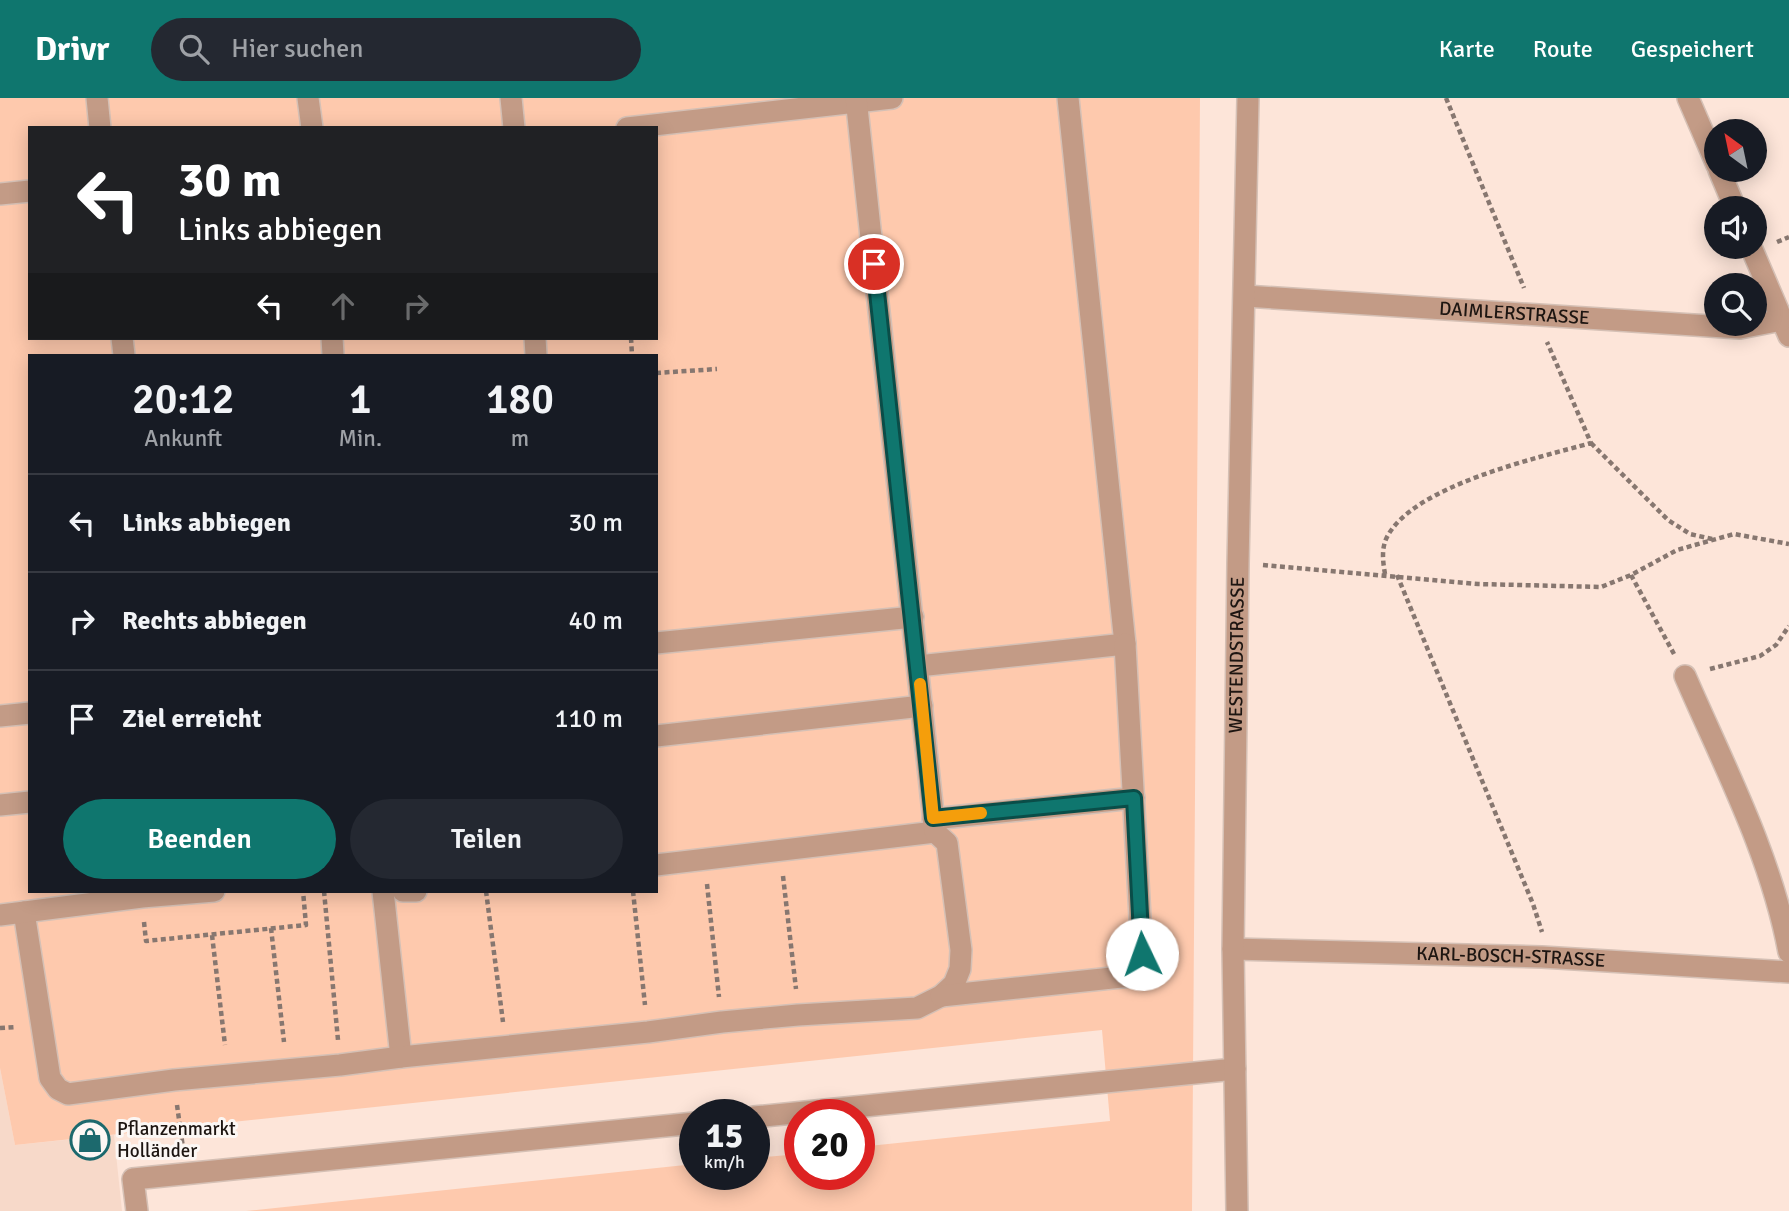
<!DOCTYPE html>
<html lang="de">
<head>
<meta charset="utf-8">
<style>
  :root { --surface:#171b24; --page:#242831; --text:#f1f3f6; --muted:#9ea1a6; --line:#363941; --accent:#0f766e }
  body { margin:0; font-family:Signika,sans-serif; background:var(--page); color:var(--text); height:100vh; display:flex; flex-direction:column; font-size:26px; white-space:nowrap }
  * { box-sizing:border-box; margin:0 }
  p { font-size:23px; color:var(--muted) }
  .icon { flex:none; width:38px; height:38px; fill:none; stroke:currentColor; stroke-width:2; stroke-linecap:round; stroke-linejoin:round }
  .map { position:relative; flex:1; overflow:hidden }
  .drawer { position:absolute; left:28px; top:256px; width:630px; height:539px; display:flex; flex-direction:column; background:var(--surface); border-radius:0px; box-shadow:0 4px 18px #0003 }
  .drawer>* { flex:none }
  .banner { position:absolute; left:28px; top:28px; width:630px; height:214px; border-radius:0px; box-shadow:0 4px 18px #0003; background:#202124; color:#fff; overflow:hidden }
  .needle { width:46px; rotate:327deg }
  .fabs { position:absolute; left:1704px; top:21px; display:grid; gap:14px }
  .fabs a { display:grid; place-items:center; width:63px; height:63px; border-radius:50%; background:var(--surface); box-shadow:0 4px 18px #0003; font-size:35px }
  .speed { position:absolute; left:679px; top:1001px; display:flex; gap:14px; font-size:35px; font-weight:700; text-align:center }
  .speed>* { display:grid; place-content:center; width:91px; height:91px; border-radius:50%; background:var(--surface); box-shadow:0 4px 18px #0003; line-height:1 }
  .speed small { font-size:18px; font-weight:400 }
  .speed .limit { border:10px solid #d22; background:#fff; color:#111 }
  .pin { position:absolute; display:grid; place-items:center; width:60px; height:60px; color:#fff; margin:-30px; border:4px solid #fff; border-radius:50%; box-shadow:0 2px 7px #0007 }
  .me { position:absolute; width:77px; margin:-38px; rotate:357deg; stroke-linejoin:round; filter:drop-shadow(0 0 5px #0008) }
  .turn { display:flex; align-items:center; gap:24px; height:147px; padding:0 35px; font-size:32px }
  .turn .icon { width:91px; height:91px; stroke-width:2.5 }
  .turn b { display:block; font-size:49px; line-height:60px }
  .lanes { display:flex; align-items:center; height:66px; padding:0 35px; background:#0003; justify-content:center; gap:35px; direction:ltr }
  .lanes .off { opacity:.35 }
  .eta { display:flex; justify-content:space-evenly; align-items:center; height:119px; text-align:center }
  .eta b { font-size:42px; font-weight:600; line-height:49px }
  .primary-button { display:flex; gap:14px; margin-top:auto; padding:14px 35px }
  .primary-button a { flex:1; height:80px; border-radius:42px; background:var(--accent); color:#fff; font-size:28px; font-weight:600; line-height:80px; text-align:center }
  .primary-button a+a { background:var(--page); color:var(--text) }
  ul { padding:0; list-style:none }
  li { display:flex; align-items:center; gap:21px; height:98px; padding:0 35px; border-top:2px solid var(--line) }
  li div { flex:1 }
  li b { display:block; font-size:26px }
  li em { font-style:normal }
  header { display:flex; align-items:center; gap:42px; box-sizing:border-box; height:98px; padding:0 35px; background:var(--accent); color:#fff }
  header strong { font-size:33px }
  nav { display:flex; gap:38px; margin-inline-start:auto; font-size:24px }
  .search { width:490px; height:63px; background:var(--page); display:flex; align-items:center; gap:18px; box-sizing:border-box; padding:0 24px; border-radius:38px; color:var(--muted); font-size:26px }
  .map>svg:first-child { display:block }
</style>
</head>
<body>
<header>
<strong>Drivr</strong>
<div class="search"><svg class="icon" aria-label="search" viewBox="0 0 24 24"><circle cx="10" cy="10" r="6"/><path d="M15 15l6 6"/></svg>Hier suchen</div>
<nav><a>Karte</a><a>Route</a><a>Gespeichert</a></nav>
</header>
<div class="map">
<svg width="1789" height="1113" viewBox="0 0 1789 1113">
  <rect width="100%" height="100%" fill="#fde5d9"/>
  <path fill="#f7d9c9" d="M0,970L15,1047L114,1037L122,1113H0Z"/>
  <path fill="#fec9ad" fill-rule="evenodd" d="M0,0H1200L1192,1113H246L695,1066V1076H754V1060L800,1056V1076H859V1049L1110,1023L1102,932L15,1047L0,970ZM30,30H656V240H30ZM30,257H656V793H30Z"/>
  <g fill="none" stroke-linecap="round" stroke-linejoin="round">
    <g stroke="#d5c0b5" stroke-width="24">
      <g id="minor">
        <path d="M97,0L100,30"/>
        <path d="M308,0L312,30"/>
        <path d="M511,0L514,30"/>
        <path d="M1688,0L1717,67"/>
        <path d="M627,30L892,0"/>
        <path d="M1719,72L1735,110"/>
        <path d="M0,96L30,93"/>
        <path d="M1751,149L1789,238"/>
        <path id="s1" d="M1245,198L1740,230L1782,222"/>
        <path d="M122,240L124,257"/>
        <path d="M332,240L333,257"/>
        <path d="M535,240L536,257"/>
        <path d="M656,545L913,519"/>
        <path d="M918,568L1125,546L1068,0"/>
        <path d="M1685,578C1724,668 1771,757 1789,854"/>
        <path d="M0,618L30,615"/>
        <path d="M656,638L922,608"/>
        <path d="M0,707L30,704"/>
        <path d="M933,721L1134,700"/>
        <path d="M656,767L935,734L856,0"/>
        <path d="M383,793L401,959"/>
        <path d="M403,793H416"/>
        <path d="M24,814L50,980L58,991L68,996L174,982L340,967L401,959L648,934L722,924L798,917L917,910L941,898L954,886L960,871L961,852L947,745L935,734"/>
        <path d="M0,817L142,799L214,793"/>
        <path id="s2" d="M1233,851L1542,859L1789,874"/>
        <path d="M941,898L1131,878L1142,856L1125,546"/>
        <path d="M754,1019L1235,971"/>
        <path d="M137,1113L133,1081L695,1025"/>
        <path id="s3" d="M1237,1113L1233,851L1238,466L1248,0"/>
      </g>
    </g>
    <path stroke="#877770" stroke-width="4.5" stroke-dasharray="5 3.5" stroke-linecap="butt" d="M1446,0L1524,190
      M1777,144L1789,139
      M631,240L632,257
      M656,275L717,271
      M1591,345L1668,422L1690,436L1712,441
      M1263,467L1478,486L1601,489L1631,477L1677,452L1734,436L1789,446
      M1385,476C1383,464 1381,451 1387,439C1414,387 1538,360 1591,345L1547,244
      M1397,477L1533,806L1542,834
      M1631,477L1674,556
      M1710,571L1760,558L1776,547L1789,528
      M783,778L796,891
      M707,786L719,899
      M324,793L338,942
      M486,793L503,924
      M633,793L645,907
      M144,824L146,843L306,827L303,793
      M271,830L284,944
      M212,837L225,947
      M0,930L16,929
      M177,1007L183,1050"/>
    <use href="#minor" stroke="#c39b86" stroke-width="21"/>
  </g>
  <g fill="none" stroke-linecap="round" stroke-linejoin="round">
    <g stroke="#0a4d48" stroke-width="18">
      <path id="route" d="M874,166L933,720L1134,700L1142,856"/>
    </g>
    <use href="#route" stroke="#0f766e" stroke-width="12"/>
    <path stroke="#f59e0b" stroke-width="12" d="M920,586L933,720L981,715"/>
  </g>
  <defs>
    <g id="shop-ring" transform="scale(2.0125)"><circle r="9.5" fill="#fcf7f4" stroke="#1c696d" stroke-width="1.5"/><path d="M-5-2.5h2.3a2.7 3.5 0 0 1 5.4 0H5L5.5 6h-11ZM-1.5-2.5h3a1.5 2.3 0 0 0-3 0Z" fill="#1c696d"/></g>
  </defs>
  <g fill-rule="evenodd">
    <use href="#shop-ring" x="90" y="1042"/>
  </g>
  <g text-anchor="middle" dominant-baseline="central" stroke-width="6" stroke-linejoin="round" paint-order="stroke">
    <g font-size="19" fill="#1d1511" stroke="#fcf7f4">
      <text stroke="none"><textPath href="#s1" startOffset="270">DAIMLERSTRASSE</textPath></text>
      <text stroke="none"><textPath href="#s3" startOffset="556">WESTENDSTRASSE</textPath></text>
      <text stroke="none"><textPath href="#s2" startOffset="278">KARL-BOSCH-STRASSE</textPath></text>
    </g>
    <g font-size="19" fill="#1d1511" stroke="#fcf7f4" text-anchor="start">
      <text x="117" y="1031">Pflanzenmarkt<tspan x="117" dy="22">Holländer</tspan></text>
    </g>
  </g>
</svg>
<div class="fabs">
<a><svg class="needle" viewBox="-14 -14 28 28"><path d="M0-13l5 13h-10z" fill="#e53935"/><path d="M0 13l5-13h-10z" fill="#9ea1a6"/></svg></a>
<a><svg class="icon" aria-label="sound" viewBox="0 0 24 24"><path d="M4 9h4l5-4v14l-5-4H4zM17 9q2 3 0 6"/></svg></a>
<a><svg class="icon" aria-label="search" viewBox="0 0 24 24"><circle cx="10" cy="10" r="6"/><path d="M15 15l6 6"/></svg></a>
</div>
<div class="speed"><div>15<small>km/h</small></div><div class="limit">20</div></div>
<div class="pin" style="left:874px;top:166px;background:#d93025"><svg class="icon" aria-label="arrive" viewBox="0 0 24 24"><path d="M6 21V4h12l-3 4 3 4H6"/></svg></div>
<svg class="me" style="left:1142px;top:856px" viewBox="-20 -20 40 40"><circle r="19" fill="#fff"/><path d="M0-13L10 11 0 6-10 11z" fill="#0f766e"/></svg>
<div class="banner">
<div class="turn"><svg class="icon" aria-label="left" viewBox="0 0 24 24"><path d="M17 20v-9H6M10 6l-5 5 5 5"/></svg><div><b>30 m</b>Links abbiegen</div></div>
<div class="lanes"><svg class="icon" aria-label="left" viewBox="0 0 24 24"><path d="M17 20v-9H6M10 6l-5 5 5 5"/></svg><svg class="icon off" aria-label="ahead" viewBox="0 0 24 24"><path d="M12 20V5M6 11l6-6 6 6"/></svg><svg class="icon off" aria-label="right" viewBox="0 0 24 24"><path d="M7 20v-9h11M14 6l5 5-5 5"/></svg></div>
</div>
<section class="drawer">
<div class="eta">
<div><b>20:12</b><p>Ankunft</p></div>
<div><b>1</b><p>Min.</p></div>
<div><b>180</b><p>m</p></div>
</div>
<ul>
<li><svg class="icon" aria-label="left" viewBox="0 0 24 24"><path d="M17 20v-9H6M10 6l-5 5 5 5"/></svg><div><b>Links abbiegen</b></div><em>30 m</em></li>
<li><svg class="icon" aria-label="right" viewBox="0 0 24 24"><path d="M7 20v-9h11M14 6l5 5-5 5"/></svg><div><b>Rechts abbiegen</b></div><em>40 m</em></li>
<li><svg class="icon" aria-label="arrive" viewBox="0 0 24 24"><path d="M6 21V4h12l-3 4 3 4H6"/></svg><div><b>Ziel erreicht</b></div><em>110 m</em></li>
</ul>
<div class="primary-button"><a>Beenden</a><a>Teilen</a></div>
</section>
</div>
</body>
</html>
